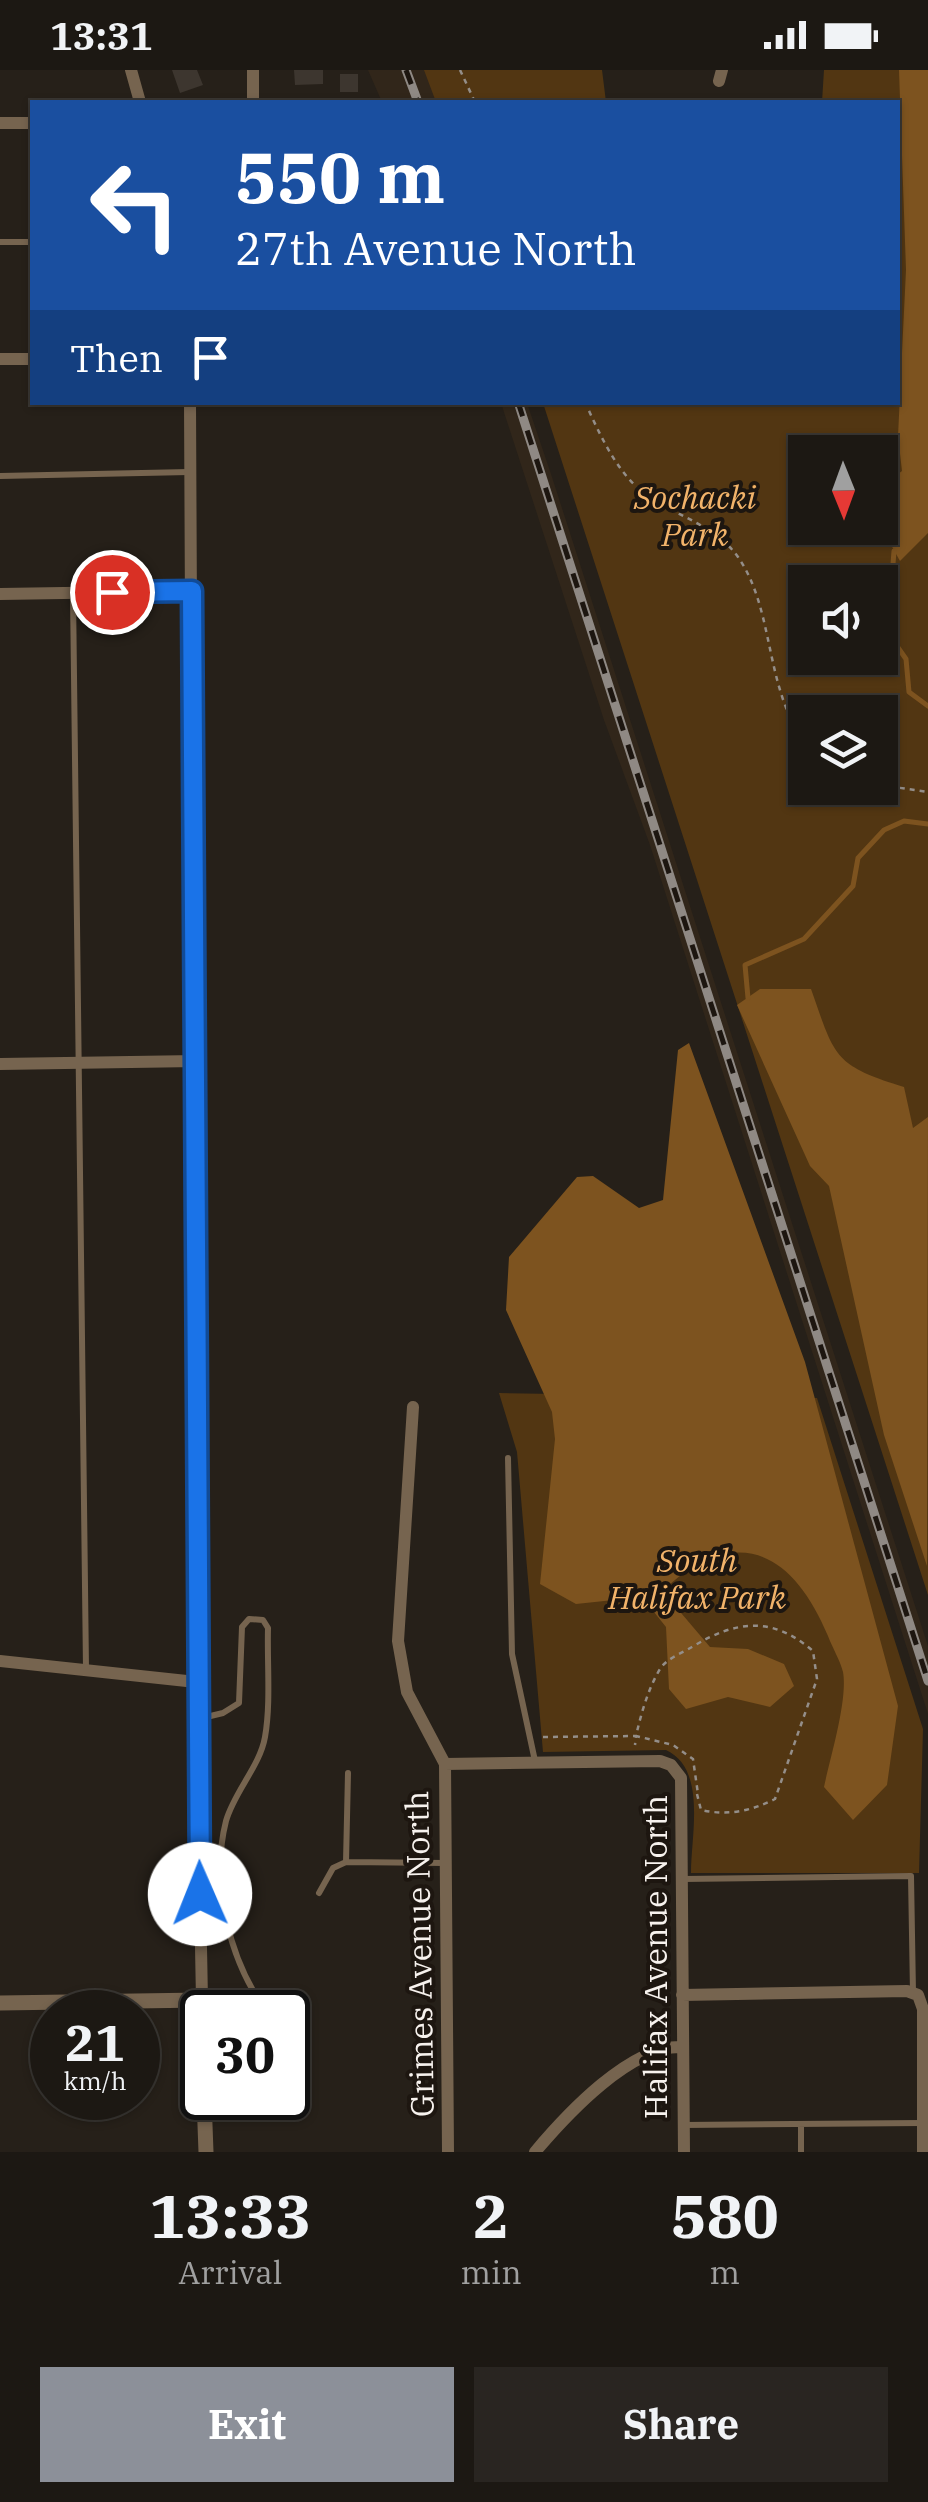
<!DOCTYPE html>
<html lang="en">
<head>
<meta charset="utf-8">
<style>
  :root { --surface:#1c1813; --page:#292521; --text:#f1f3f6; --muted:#a0a0a0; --line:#3a3733; --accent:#8c9099 }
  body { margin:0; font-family:"IBM Plex Serif",serif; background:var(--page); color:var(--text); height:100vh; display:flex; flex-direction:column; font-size:38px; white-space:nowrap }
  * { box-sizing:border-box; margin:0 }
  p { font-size:32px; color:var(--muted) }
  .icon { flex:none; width:55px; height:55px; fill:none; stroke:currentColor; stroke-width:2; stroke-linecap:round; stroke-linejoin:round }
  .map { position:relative; height:2082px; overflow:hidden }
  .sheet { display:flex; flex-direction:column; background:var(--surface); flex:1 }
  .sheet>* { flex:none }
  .guide { position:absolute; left:30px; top:30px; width:870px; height:305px; border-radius:0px; box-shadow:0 2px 8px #0004,0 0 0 2px var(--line); background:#1a4fa0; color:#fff; overflow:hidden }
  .needle { width:65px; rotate:179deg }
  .tools { position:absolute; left:788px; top:365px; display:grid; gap:20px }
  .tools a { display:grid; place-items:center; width:110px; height:110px; border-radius:0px; background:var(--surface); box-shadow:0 2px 8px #0004,0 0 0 2px var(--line); font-size:50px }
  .speed { position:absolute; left:30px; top:1920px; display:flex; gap:20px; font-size:50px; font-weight:700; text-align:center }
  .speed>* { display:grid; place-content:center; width:130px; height:130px; border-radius:50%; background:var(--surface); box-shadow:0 2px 8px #0004,0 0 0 2px var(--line); line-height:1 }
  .speed small { font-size:25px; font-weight:400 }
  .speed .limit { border:5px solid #111; border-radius:15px; background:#fff; color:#111 }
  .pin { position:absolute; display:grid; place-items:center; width:85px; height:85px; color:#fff; margin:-42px; border:5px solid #fff; border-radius:50%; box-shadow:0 2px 10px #0007 }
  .me { position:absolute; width:110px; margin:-55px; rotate:359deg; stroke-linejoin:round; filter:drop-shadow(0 0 8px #0008) }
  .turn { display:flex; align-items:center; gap:35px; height:210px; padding:0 40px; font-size:45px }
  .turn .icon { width:130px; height:130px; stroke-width:2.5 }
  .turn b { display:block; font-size:70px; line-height:85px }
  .then { display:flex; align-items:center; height:95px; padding:0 40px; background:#0003; gap:20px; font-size:38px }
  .eta { display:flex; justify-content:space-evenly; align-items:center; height:170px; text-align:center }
  .eta b { font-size:60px; font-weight:700; line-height:70px }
  .primary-button { display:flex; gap:20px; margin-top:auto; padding:20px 40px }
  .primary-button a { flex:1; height:115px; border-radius:0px; background:var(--accent); color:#fff; font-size:40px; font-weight:700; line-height:115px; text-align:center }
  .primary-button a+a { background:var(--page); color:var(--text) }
  .status { display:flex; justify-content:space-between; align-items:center; height:70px; padding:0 50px; background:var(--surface); direction:ltr }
  .status svg { height:28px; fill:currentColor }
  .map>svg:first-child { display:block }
</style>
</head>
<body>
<div class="status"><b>13:31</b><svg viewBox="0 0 49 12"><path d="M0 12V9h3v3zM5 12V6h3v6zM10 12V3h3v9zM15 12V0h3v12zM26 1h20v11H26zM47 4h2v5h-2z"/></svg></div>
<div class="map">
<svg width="928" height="2082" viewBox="0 0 928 2082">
  <rect width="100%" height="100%" fill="#262019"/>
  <path fill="#31261a" d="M368,0H443L455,32H382Z
    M501,333H527L551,404L928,1576V1644L650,775L604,650Z"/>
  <path fill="#523612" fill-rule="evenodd" d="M424,0H602L606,32H436Z
    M824,0H928V1525L543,333L898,332V32H822ZM805,382H880V458H805ZM805,512H880V588H805ZM805,642H880V718H805Z
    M499,1323L817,1328L923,1659L919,1803H691C691,1765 707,1699 666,1680L543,1682L517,1382Z"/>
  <path fill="#7d531f" d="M899,0H928V463L900,491L880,455V418L902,401L898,366L906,200Z
    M760,919H811C835,987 833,995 904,1017L913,1058L928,1047L927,1496L884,1365L829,1116L810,1096L737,935Z
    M689,973L805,1292L898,1636L887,1715L853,1750L824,1717C830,1688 848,1630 843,1602C840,1590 832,1577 828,1566C795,1487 742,1452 669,1515L676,1537L710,1577L748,1579L784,1594L794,1616L770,1637L728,1627L686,1639L669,1619L666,1557L642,1527L576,1534L540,1514L555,1369L552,1342L506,1240L509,1187L577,1107L593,1106L639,1138L663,1130L678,980Z"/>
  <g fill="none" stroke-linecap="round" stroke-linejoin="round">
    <path stroke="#7d531f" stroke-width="5" d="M894,481L889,545L892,569L906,589L909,622L928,636
      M748,928L745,895L804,869L853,816L858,788L884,760L904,751L928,754"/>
  </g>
  <path fill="#3d362f" d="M172,0H197L203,15L180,23Z
    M294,0H323V14L295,15Z
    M340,4H358V22H340Z"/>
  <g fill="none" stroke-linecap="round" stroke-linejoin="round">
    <path stroke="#948e89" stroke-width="2.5" stroke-dasharray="5 5" stroke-linecap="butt" d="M460,0L475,32
      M585,332C600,365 618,406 649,427C678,446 717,457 738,487C775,540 764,617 805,673
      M880,715L928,722
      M543,1667L636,1666L635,1675
      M697,1724L701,1740C728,1746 751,1741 775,1729L817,1609L813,1581C773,1546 736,1550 692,1577C682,1583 666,1589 660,1599C648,1619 641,1644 636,1666L673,1675L693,1689L698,1724"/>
    <path stroke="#76644f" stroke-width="6" d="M0,172H32
      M0,406L189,402
      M73,523L86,1599
      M508,1388L512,1584L535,1691
      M198,1649L223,1643L239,1633L242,1557L249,1549L263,1550L268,1558C267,1593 271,1633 265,1667C260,1696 234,1722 226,1751C210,1814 230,1892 267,1942
      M348,1703L346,1792L445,1793
      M683,1809L911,1806L913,1923
      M319,1823L333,1798L346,1792
      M288,1980C296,1997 305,2010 288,2025
      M254,2028L265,2033L284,2028
      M801,2054V2082
      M684,2055L922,2053"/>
    <path stroke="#76644f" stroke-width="12" d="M131,0L140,32
      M253,0V32
      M719,11L722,0
      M0,53H32
      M0,289H32
      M190,332L196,1612L202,1930
      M0,524L192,521
      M0,994L196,991
      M413,1337L398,1571L407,1622L445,1694L448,2082
      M0,1591L196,1612
      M445,1694L660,1691L671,1695L681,1708L684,2082
      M682,1925L907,1921L918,1925L923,1939V2082
      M535,2082C567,2044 631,1975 682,1977"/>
    <path stroke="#76644f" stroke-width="15" d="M0,1933L202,1930L203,1942
      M204,2028L206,2082"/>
    <g stroke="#8f8984" stroke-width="9">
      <path id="rail" d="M406,0L418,32
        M518,332L928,1611"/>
    </g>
    <use href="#rail" stroke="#1d1610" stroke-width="5" stroke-dasharray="15" stroke-linecap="butt"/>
  </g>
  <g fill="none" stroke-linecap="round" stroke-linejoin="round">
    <g stroke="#114b97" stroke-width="25">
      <path id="route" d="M112,522L192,521L200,1824"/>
    </g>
    <use href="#route" stroke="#1a73e8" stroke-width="18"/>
  </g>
  <g text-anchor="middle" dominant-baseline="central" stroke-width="8" stroke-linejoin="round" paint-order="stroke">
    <g font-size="32" font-style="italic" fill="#f2b36a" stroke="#1d1610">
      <text x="695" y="427">Sochacki<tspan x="695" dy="37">Park</tspan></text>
      <text x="697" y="1490">South<tspan x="697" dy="37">Halifax Park</tspan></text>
    </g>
    <g font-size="32" fill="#f7f2ee" stroke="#1d1610">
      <text transform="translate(419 1884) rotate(-91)">Grimes Avenue North</text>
      <text transform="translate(655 1887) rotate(-90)">Halifax Avenue North</text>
    </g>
  </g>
</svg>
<div class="tools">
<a><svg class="needle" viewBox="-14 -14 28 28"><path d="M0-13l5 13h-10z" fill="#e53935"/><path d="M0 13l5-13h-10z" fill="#a0a0a0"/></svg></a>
<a><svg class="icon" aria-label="sound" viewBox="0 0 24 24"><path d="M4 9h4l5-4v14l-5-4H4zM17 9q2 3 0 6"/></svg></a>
<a><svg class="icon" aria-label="layers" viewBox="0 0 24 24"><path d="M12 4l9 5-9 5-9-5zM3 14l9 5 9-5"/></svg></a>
</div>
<div class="speed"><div>21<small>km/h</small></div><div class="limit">30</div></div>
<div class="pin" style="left:112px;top:522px;background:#d93025"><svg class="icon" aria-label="arrive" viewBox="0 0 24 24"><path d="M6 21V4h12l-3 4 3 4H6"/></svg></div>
<svg class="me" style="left:200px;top:1824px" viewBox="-20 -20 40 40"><circle r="19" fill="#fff"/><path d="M0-13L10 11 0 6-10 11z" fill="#1a73e8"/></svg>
<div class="guide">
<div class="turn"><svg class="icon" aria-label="left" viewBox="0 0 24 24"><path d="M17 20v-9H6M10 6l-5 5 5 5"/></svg><div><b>550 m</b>27th Avenue North</div></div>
<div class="then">Then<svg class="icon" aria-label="arrive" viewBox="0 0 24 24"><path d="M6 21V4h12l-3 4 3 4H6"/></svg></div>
</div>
</div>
<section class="sheet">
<div class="eta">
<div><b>13:33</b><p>Arrival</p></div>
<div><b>2</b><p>min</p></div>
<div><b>580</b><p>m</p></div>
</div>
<div class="primary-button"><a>Exit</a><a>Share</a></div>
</section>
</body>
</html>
